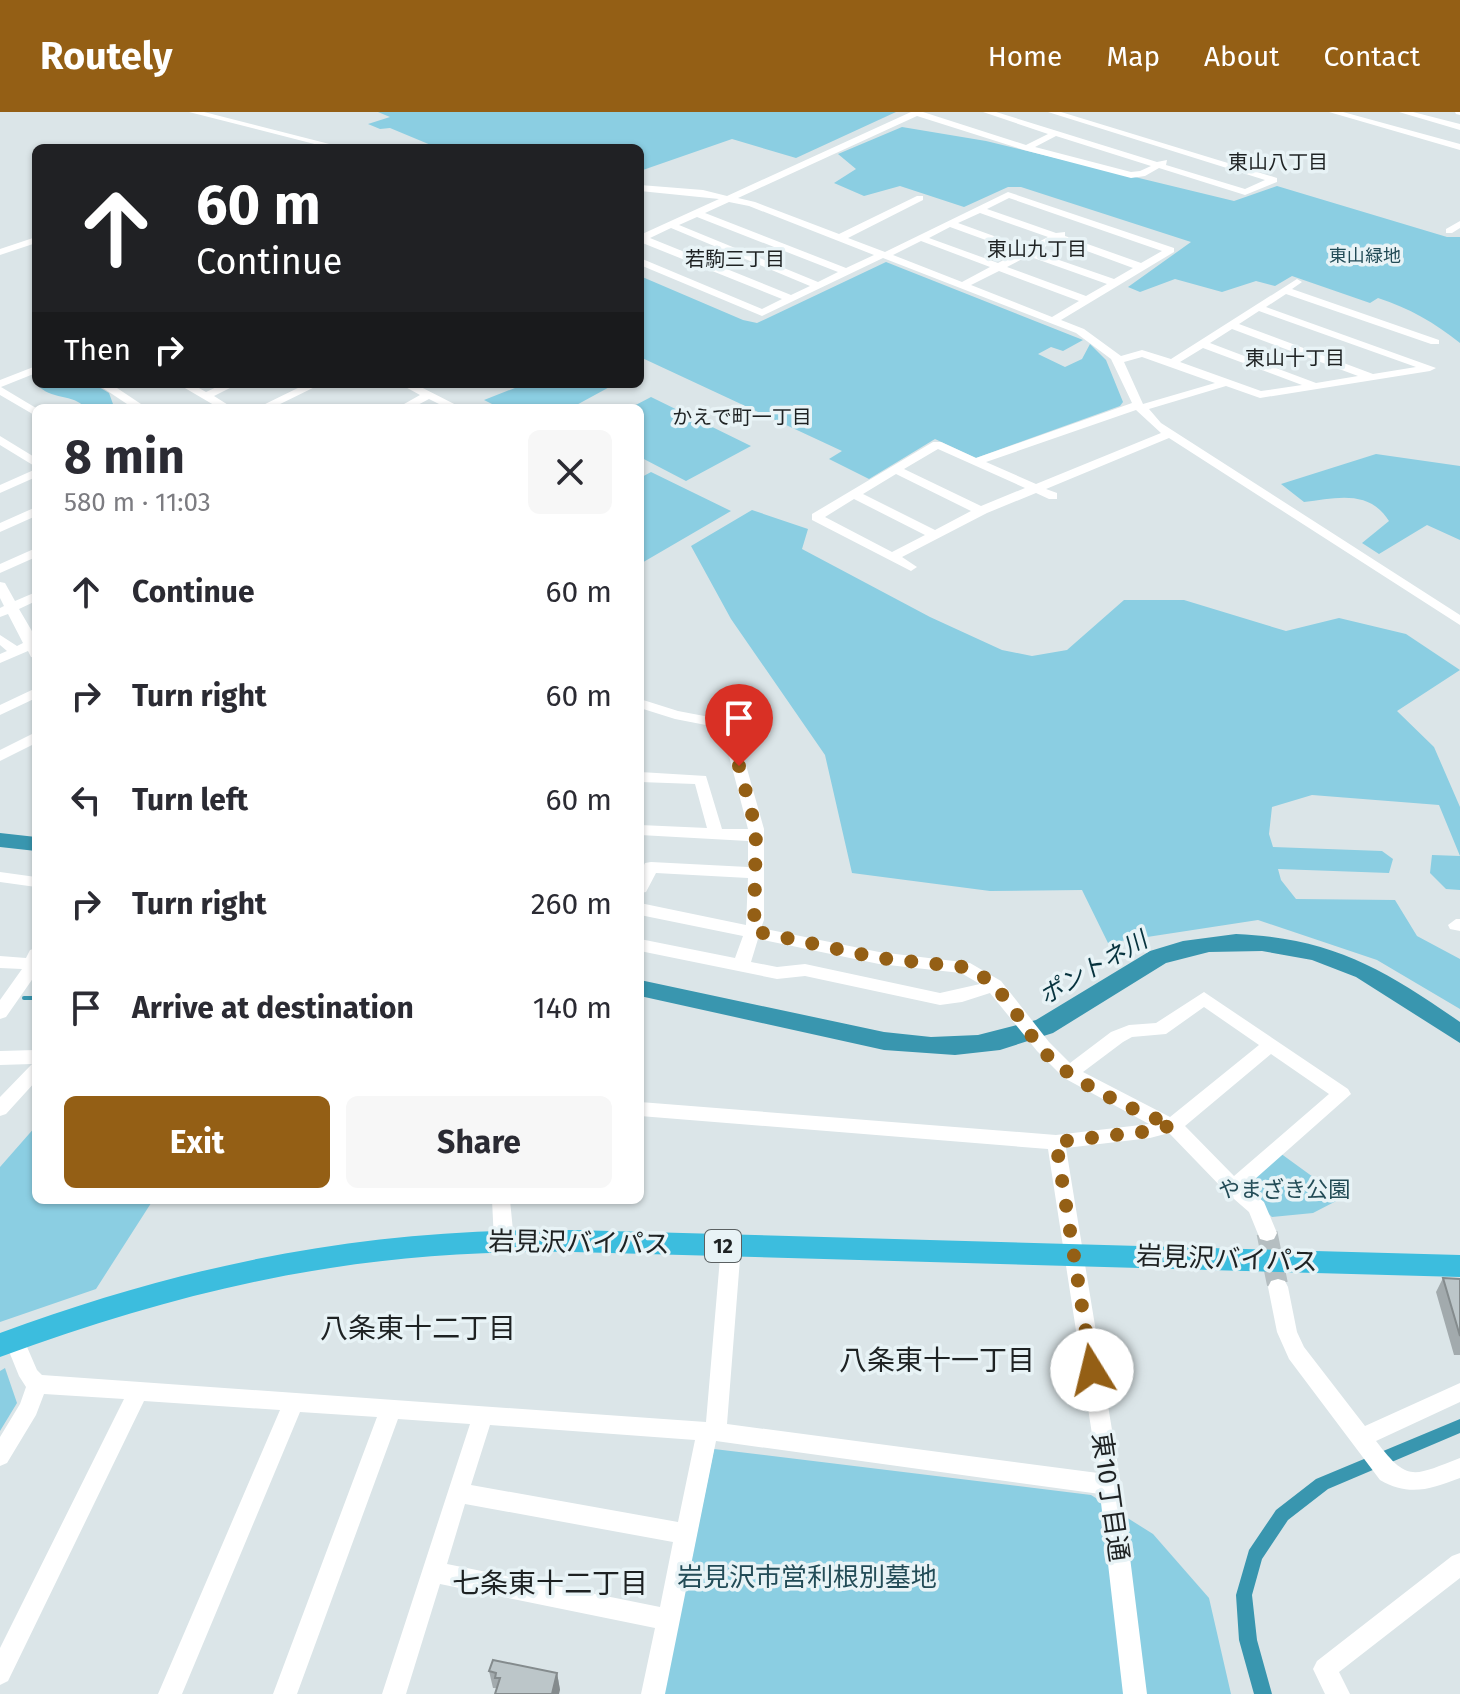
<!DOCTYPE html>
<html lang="en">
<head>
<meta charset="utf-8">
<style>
  :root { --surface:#fff; --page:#f7f7f7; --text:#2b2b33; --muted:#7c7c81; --accent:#945f15 }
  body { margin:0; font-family:"Fira Sans","Noto Sans JP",sans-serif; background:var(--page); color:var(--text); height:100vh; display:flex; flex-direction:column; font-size:30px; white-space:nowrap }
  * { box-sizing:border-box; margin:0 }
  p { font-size:26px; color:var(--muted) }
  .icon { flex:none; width:44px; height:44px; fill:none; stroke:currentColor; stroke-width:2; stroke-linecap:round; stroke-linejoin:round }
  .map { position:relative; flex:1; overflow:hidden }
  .drawer { position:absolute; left:32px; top:292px; width:612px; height:800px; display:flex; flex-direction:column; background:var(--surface); border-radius:12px; box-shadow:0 2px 6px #0004 }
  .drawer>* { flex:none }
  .hud { position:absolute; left:32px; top:32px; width:612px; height:244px; border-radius:12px; box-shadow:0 2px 6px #0004; background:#202124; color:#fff; overflow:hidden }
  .pin { position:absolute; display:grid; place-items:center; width:68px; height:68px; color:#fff; margin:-82px -34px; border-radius:50% 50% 50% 0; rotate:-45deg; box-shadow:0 0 8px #0007 }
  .pin .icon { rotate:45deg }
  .me { position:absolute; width:88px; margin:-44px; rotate:351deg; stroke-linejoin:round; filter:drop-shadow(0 0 6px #0008) }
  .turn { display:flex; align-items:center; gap:28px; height:168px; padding:0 32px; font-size:36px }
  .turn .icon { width:104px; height:104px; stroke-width:2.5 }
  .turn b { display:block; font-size:56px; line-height:68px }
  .then { display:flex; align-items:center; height:76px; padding:0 32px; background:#0003; gap:16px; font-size:30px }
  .round { display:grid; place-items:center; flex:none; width:84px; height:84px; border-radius:12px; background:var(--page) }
  .head { display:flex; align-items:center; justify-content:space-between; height:136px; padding:0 32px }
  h1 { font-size:48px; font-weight:700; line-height:60px }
  .button { display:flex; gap:16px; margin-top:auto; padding:16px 32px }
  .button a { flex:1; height:92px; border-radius:12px; background:var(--accent); color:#fff; font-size:32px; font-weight:700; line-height:92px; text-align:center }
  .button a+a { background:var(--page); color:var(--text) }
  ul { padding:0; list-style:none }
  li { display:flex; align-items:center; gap:24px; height:104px; padding:0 32px }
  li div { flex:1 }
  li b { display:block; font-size:30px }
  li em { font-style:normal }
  header { display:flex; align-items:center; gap:48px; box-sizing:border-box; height:112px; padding:0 40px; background:var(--accent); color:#fff }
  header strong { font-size:38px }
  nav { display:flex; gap:44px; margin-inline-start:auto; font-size:28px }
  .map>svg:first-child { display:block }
</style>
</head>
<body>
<header>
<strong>Routely</strong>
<nav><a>Home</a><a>Map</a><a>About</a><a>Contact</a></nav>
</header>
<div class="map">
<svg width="1460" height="1582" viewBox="0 0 1460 1582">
  <rect width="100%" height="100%" fill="#dbe5e8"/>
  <path fill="#8bcee2" d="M378,0H896L796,46L732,27L640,59V36H438L390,16L380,17L368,12L390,5Z
    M902,15L986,29L1234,89L1277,74L1447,125H1460V231C1435,211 1409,196 1378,186L1370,191L1292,164L1275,174L1256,169L1222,180L1175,167L1140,180L1128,175L1191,130L1021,75H1008L964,95L900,74L864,84L834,71L856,57L838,42Z
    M886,150L1083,228L1063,239L1051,235L1038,242L1065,255L1082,247L1090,232L1106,248L1123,290L1120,294L976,346L935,327L869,367L829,347L842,339L640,245V164L743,208L757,211Z
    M37,272H94L109,281L113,292L124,296H85C74,281 50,289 37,272Z
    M525,272H615L571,296H500L484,288Z
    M651,285L751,334L686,369L640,345V296H630Z
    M1376,342L1460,354V428L1427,413L1379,442L1362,431L1389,409C1369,377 1336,386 1304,390L1281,372Z
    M651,360L731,399L640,452V366Z
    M752,398L808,417L802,437L930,505L1002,538L1032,544L1067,538L1124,488H1184L1286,519L1339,506L1406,522L1460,558L1397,599L1434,635L1460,695V744L1439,693L1312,683L1272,695L1269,722L1273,735L1382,739L1393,747L1389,761L1278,757L1281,768L1296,787L1395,788L1417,824L1460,847V897L1377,848L1258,808L1108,831L1082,778L990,779L852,761L825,643L731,507L691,434Z
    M1432,743L1460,744V778L1446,777L1430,761Z
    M36,1014V1088H153L96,1177L0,1210V1055Z
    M1280,1041L1342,1086L1313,1101L1272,1105L1240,1076Z
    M5,1256L17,1291L0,1319V1259Z
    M714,1337L1091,1383L1153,1422L1209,1486L1231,1582H664Z"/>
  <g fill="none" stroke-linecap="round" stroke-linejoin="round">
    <path stroke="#3996af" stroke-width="4" d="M24,886H36"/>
    <path fill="#3996af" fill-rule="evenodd" d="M1460,1307V1321L1328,1377L1288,1408L1262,1447L1252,1483L1257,1528L1272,1582H1254L1239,1528L1236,1483L1249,1438L1276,1398L1316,1367Z"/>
    <path fill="#3996af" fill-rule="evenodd" d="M0,721L36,725V739L0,735Z
      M1236,822C1331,826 1384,857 1460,910V931L1356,865L1312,848L1262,839L1209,840L1166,851L1053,921L1000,938L955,943L884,938L640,884V868L884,920L931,925L978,923L1036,908L1150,839L1183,829Z"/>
    <path stroke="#b5bec1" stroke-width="21" stroke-dasharray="21 10" stroke-linecap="butt" d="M1267,1121L1278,1175"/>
    <path fill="#fff" fill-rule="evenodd" d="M189,0H204L345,36H330Z
      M911,0H923L1026,33L1048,22L983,0H996L1157,50L1167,48L1166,53L1245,77L1265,68L1048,0H1061L1277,66V70L1245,83L1159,56L1145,64L1131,66L1024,38L917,4L738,86L755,90L839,122L917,84H923V88L848,126L885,140L1008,80L1174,136V140L1061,208L1084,217L1121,244L1142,238L1171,247L1297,167L1302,170L1292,177L1439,228V232H1431L1286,182L1266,195L1436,256L1430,259L1260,286L1226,274L1149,297L1161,311L1460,503V513L1169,326L1046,377L1057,381V387H1049L1036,381L987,401L902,445L917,455L911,459L812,408V402L933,330H941L976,346L1132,291L1111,247L1076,221L883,146L762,204L640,153V146L762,197L782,187L640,130V123L719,87L640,79V73L703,78L727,84ZM1056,24L1151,54L1140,59L1131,60L1035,35ZM1009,86L1162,139L1141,151L1065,124V120L1056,121L987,97ZM729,90L749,94L874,143L846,156L705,101ZM980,101L1048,125L1027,136L958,111ZM697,105L838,160L818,170L679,113ZM950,115L1019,140L998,151L929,126ZM671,116L810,174L791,183L650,126ZM1057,128L1133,156L1114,167L1036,140ZM921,129L990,155L962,170L893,143ZM1028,144L1107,172L1086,184L1007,155ZM999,159L1079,189L1052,205L971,173ZM1259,199L1416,255L1373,262L1239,212ZM1232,217L1358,264L1316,271L1210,231ZM1203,236L1302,273L1261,279L1180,250ZM1142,245L1215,271L1143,292L1124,250ZM1136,298L1161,321L1036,372L986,350ZM938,337L1025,376L981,394L904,357ZM896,362L971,399L935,418L863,382ZM854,387L925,423L892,440L825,405Z
      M1329,0H1343L1460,32V38Z
      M1399,0H1413L1460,12V18Z
      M1455,0H1460V3L1456,2Z
      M1460,109V116L1452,121H1446V117Z
      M36,125V131L0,143V137Z
      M36,254V261L1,275L36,296V304L0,283V268Z
      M97,272H111L147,296H133Z
      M178,272H192L206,280L223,272H238L214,284L233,296H219Z
      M306,272H321L272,296H257Z
      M400,272H415L462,296H447L429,287L412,296H397L420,283Z
      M0,324L36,346V355L0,333Z
      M36,357V365L0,381V373Z
      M36,395V404L0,420V411Z
      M36,436V445L0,461V452Z
      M0,470L5,471L15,489L36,480V489L19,497L36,526V546L31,545L28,539L0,551V542L7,539L0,533V523L17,534L23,531L8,502L0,505V496L4,494L0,486Z
      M36,576V586L0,603V593Z
      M640,587L678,599L720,607L729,614L740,632L764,717V808L761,816L879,840L970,851L1001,869L1049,930L1070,951L1111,920L1129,913L1156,911L1204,880L1348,977L1351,982L1246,1075L1264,1090L1277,1121L1274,1127L1267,1129L1260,1127L1249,1100L1226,1080L1169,1021L1150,1026L1066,1036L1121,1373L1147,1582H1123L1100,1382L716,1329L665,1582H641L655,1516L440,1472L406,1582H382L470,1312L398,1307L297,1582H273L377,1305L300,1300L182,1582H158L280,1298L144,1289L8,1569L0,1573V1536L124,1287L44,1282L36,1303L7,1351L0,1354V1325L20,1292L26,1275L19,1264L4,1227L7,1221L14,1218L21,1221L37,1258L42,1263L706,1310L721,1134L724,1128L731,1126L738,1128L741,1134L727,1312L1098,1361L1048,1037L640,1004V990L1056,1023L1149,1012L1064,966L1037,939L990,881L962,890L940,893L805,864L777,867L640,839V827L735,846L743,824L640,803V791L746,813L748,766L656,761L646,780L640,781V761L645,751L651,750L748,755V729L640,723V713L707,716L695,672L640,670V660L706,664L722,717H748L726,632L719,620L711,614L675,607L640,596ZM758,827L879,852L961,861L980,872L940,881L805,852L777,855L751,850ZM1204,895L1259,933L1170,1005L1083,960L1123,930L1132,925L1166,922ZM1271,942L1329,982L1234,1064L1185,1014ZM490,1313L695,1328L678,1410L471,1373ZM465,1392L673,1430L660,1495L447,1452Z
      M36,620V631L0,649V638Z
      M0,760L36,765V775L0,770Z
      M1456,807H1460V819L1450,817L1448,813Z
      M36,836V862L6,905L0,907V888L22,857L0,856V844L26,846L30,838Z
      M36,938V969L6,1002L0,1004V985L32,952L0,953V939Z
      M492,1088H510L514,1129L511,1135L504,1137L497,1135L494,1129Z
      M1278,1167L1285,1169L1288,1175L1297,1220L1304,1235L1365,1314L1460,1271V1290L1376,1329C1408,1371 1413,1364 1460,1346V1366C1431,1377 1409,1385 1380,1368L1289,1247L1277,1220L1268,1175L1271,1169Z
      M1460,1441V1466L1339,1560L1350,1582H1325L1313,1557L1317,1549L1452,1444Z"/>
    <path fill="#3cbdde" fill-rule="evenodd" d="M574,1118L1460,1143V1165L574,1140C362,1137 198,1173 0,1245V1221C193,1150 368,1116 574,1118Z"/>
  </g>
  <path fill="#a2aaad" d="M1443,1166L1460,1167V1243H1454L1436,1180Z
    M489,1559L557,1561L560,1578L493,1576Z"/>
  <path fill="#848b8d" d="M557,1561L560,1578L559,1582H552Z"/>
  <path fill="#bcc6c9" stroke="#848b8d" stroke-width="2" d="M1443,1166L1460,1167V1224Z
    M493,1548L557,1561L552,1582H495L500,1566H495L496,1561L489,1559Z"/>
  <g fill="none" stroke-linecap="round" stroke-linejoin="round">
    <path stroke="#945f15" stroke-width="14" stroke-dasharray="0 25.2" d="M739,654L756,717L754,819L879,846L964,855C1006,870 1019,914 1048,944C1071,969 1140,1002 1173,1013L1150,1019L1056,1030L1092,1258"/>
  </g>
  <g text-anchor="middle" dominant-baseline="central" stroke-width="7" stroke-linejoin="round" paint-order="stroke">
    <g font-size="18" fill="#234c57" stroke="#e8f3f6">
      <text x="1365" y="144">東山緑地</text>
    </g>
    <g font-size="20" fill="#1e2223" stroke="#e8f3f6">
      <text x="1278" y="50">東山八丁目</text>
      <text x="1037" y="137">東山九丁目</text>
      <text x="735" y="147">若駒三丁目</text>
      <text x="1295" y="246">東山十丁目</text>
      <text x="742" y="305">かえで町一丁目</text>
    </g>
    <rect fill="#e8f3f6" stroke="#5b6162" stroke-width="2" x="705" y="1118" width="36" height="32" rx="6"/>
    <g font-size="20" font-weight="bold" fill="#1e2223">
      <text x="723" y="1134">12</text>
    </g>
    <g font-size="22" fill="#234c57" stroke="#e8f3f6">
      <text x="1284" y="1077">やまざき公園</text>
    </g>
    <g font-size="24" font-style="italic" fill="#07333e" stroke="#e8f3f6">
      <text transform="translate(1093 856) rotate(-30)">ポントネ川</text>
    </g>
    <g font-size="26" fill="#1e2223" stroke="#e8f3f6">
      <text transform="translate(579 1131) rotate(1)">岩見沢バイパス</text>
      <text transform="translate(1227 1147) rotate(2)">岩見沢バイパス</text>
      <text transform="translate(1110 1385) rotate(82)">東10丁目通</text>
    </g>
    <g font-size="26" fill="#234c57" stroke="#e8f3f6">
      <text x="807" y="1465">岩見沢市営利根別墓地</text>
    </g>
    <g font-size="28" fill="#1e2223" stroke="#e8f3f6">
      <text x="418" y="1216">八条東十二丁目</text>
      <text x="937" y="1248">八条東十一丁目</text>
      <text x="550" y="1471">七条東十二丁目</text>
    </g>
  </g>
</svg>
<div class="pin" style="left:739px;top:654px;background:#d93025"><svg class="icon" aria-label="arrive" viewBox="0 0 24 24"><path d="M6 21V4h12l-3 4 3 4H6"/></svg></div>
<svg class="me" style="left:1092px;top:1258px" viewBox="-20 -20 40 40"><circle r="19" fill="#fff"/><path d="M0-13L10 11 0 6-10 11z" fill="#945f15"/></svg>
<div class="hud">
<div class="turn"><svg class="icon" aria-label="ahead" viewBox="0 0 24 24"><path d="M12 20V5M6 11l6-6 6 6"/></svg><div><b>60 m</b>Continue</div></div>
<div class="then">Then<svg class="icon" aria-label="right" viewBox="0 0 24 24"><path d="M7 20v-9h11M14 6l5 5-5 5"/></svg></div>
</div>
<section class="drawer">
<div class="head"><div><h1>8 min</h1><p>580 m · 11:03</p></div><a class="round"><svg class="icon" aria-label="close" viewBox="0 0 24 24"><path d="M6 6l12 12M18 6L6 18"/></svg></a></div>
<ul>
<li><svg class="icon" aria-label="ahead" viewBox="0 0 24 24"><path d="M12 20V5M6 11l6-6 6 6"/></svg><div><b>Continue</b></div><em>60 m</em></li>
<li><svg class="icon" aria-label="right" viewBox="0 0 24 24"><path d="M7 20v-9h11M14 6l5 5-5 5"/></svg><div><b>Turn right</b></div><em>60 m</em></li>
<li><svg class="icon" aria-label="left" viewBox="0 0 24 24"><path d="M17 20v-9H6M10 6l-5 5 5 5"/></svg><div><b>Turn left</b></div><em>60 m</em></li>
<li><svg class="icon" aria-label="right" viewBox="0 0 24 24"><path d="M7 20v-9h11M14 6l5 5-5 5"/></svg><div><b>Turn right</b></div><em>260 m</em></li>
<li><svg class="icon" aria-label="arrive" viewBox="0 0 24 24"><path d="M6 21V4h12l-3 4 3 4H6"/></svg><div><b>Arrive at destination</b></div><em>140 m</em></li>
</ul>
<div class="button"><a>Exit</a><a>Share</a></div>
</section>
</div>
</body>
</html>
